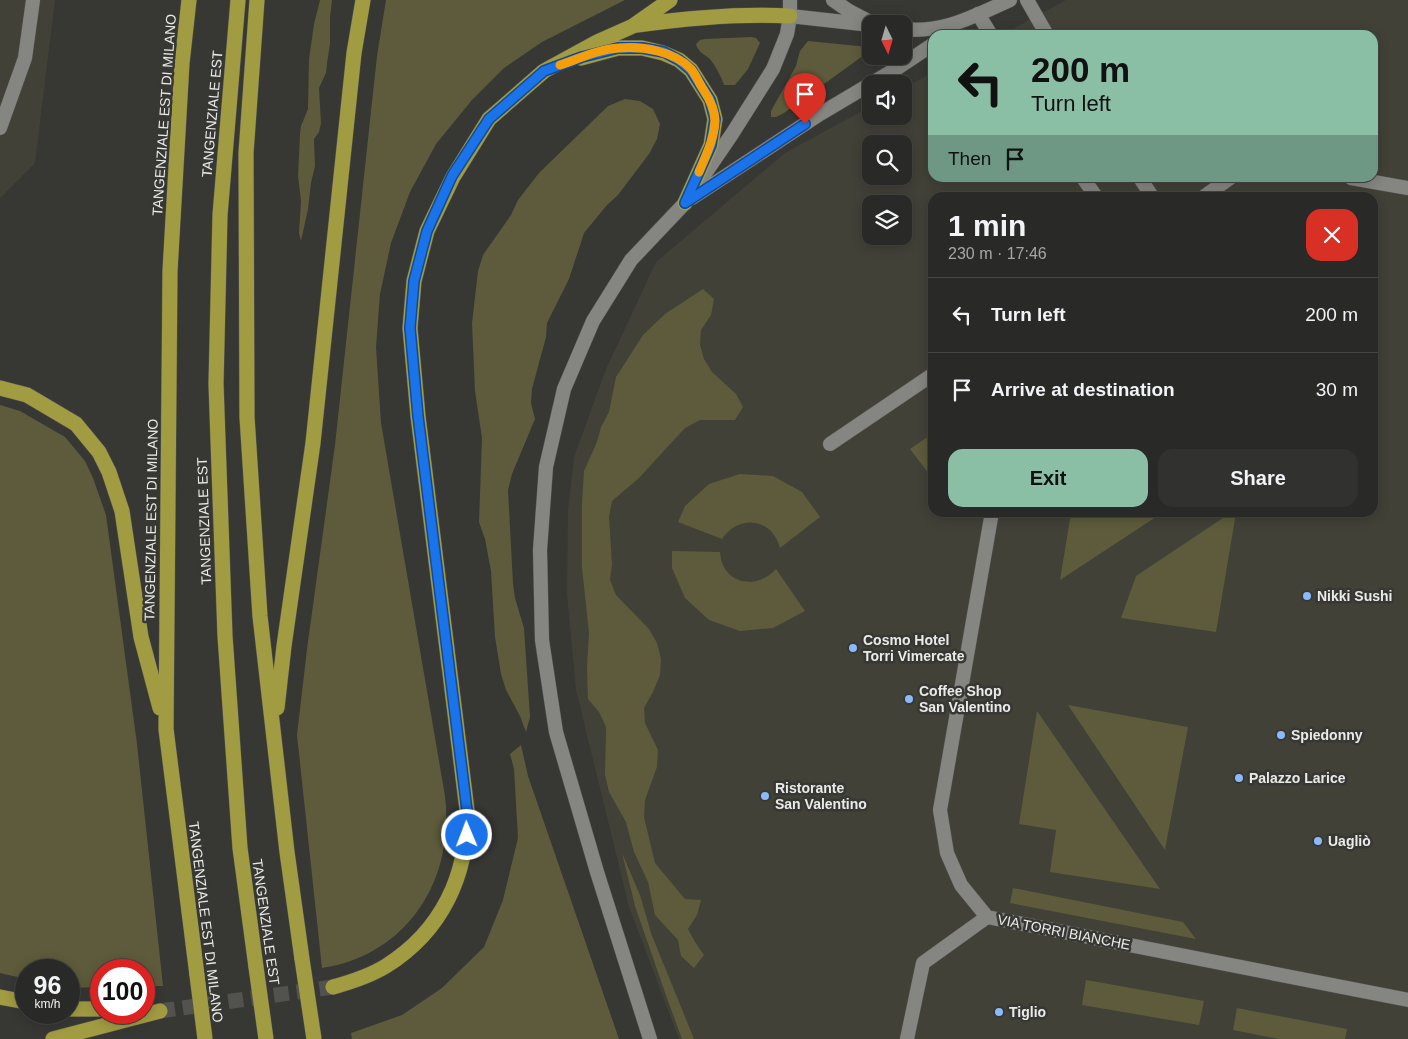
<!DOCTYPE html>
<html lang="en">
<head>
<meta charset="utf-8">
<style>
  :root { --surface:#292927; --page:#31312f; --text:#f1f3f6; --muted:#a5a6a7; --line:#454544; --accent:#8abfa5 }
  body { margin:0; font-family:Arial,sans-serif; background:var(--page); color:var(--text); height:100vh; display:flex; flex-direction:column; font-size:19px; white-space:nowrap }
  * { box-sizing:border-box; margin:0 }
  p { font-size:16px; color:var(--muted) }
  .icon { flex:none; width:28px; height:28px; fill:none; stroke:currentColor; stroke-width:2; stroke-linecap:round; stroke-linejoin:round }
  .map { position:relative; flex:1; overflow:hidden }
  .details { position:absolute; left:928px; top:192px; width:450px; height:325px; display:flex; flex-direction:column; background:var(--surface); border-radius:15px; box-shadow:0 2px 12px #0003,0 0 0 1px var(--line) }
  .details>* { flex:none }
  .hud { position:absolute; left:928px; top:30px; width:450px; height:152px; border-radius:15px; box-shadow:0 2px 12px #0003,0 0 0 1px var(--line); background:#8abfa5; color:#111; overflow:hidden }
  .needle { width:32px; rotate:175deg }
  .fabs { position:absolute; left:862px; top:15px; display:grid; gap:10px }
  .fabs a { display:grid; place-items:center; width:50px; height:50px; border-radius:10px; background:var(--surface); box-shadow:0 2px 12px #0003,0 0 0 1px var(--line); font-size:25px }
  .speed { position:absolute; left:15px; top:959px; display:flex; gap:10px; font-size:25px; font-weight:700; text-align:center }
  .speed>* { display:grid; place-content:center; width:65px; height:65px; border-radius:50%; background:var(--surface); box-shadow:0 2px 12px #0003,0 0 0 1px var(--line); line-height:1 }
  .speed small { font-size:12px; font-weight:400 }
  .speed .limit { border:8px solid #d22; background:#fff; color:#111 }
  .pin { position:absolute; display:grid; place-items:center; width:42px; height:42px; color:#fff; margin:-51px -21px; border-radius:50% 50% 50% 0; rotate:-45deg; box-shadow:0 0 5px #0007 }
  .pin .icon { rotate:45deg }
  .me { position:absolute; width:55px; margin:-28px; rotate:359deg; stroke-linejoin:round; filter:drop-shadow(0 0 4px #0008) }
  .turn { display:flex; align-items:center; gap:18px; height:105px; padding:0 20px; font-size:22px }
  .turn .icon { width:65px; height:65px; stroke-width:2.5 }
  .turn b { display:block; font-size:35px; line-height:42px }
  .then { display:flex; align-items:center; height:48px; padding:0 20px; background:#0003; gap:10px; font-size:19px }
  .round { display:grid; place-items:center; flex:none; width:52px; height:52px; border-radius:15px; background:var(--page) }
  .summary { display:flex; align-items:center; justify-content:space-between; height:85px; padding:0 20px }
  h1 { font-size:30px; font-weight:700; line-height:38px }
  .primary-button { display:flex; gap:10px; margin-top:auto; padding:10px 20px }
  .primary-button a { flex:1; height:58px; border-radius:15px; background:var(--accent); color:#111; font-size:20px; font-weight:700; line-height:58px; text-align:center }
  .primary-button a+a { background:var(--page); color:var(--text) }
  ul { padding:0; list-style:none }
  li { display:flex; align-items:center; gap:15px; height:75px; padding:0 20px; border-top:1px solid var(--line) }
  li div { flex:1 }
  li b { display:block; font-size:19px }
  li em { font-style:normal }
  .map>svg:first-child { display:block }
</style>
</head>
<body>
<div class="map">
<svg width="1408" height="1039" viewBox="0 0 1408 1039">
  <rect width="100%" height="100%" fill="#373734"/>
  <path fill="#414138" fill-rule="evenodd" d="M0,0H55L35,163L0,198Z
    M1066,0H1408V1039H679L629,907L576,690L567,594L568,509L574,457L606,369L656,262L785,153L871,106V116H904V88L932,73V178H1372V35H1002ZM871,144H904V176H871ZM932,198H1372V512H932ZM871,204H904V236H871Z"/>
  <path fill="#5d5b3b" d="M320,0H332L330,18V43L327,64L326,73L319,88L321,123L319,132L314,139L315,166L311,183L308,209L301,241L299,233L301,201L298,176L300,134L301,126L308,109L309,59L314,24Z
    M386,0H625L542,42L504,68L472,100L436,144L410,192L391,243L380,294L376,347L381,423L445,796C455,879 408,955 322,968L297,735L307,649L335,445L377,56Z
    M751,37L756,38L760,43L748,69L735,85H724C721,76 716,67 710,59C704,54 698,52 696,44L700,40L705,39Z
    M808,41L868,47L871,50L784,113L776,117H771V111L796,66L800,51Z
    M625,99L640,101L653,109L660,124L657,139L649,154L618,195L607,205L584,233L569,279L547,323L546,337L532,389L531,403L535,419L512,474L508,490L513,583L515,598L524,628L530,717L526,732L520,716L506,690L501,674L495,637L491,571L485,539L479,522L482,438L475,391L472,323L478,271L483,255L511,215L518,200L539,173L608,106Z
    M703,289L714,299L711,315L701,330L700,345L704,359L712,372L736,394L743,407L735,420H700L685,428L639,478L612,501L609,517L612,564L610,580L616,595L649,629L657,643L661,659L660,675L653,692L644,708L645,723L658,750L657,767L645,800L644,817L655,863L685,899L701,900L697,915L688,929L695,942L704,955L694,968L681,956L678,940L655,915L648,882L634,852L626,822L609,792L605,775L606,727L599,712L588,699L587,667L589,633L582,568V503L584,471L597,442L601,427L609,412L616,377L643,335L665,314Z
    M0,405L20,411L65,437L85,461L93,478L106,515L137,744L163,986H144V970H101V987L69,988V970H26V979L0,973Z
    M932,434V478L910,449Z
    M740,474L773,476L802,492L820,517L780,548C772,518 739,514 722,539L678,522L685,506L709,484Z
    M1232,512L1236,513L1216,632L1121,618L1136,576Z
    M1139,513L1159,515L1060,580L1071,513Z
    M672,551L720,552C722,584 756,591 776,569L805,611L773,628L740,631L709,620L685,598L672,568Z
    M1068,705L1188,727L1165,850Z
    M1037,711L1160,889L1050,872L1056,830L1019,824Z
    M521,745L528,776L619,1039H352L351,1033L402,1015L442,988L484,947L503,900L518,838L514,769L510,754Z
    M622,853L640,895L651,933L694,1039H682L668,1001L635,906Z
    M1013,888L1183,922L1196,939L1010,903Z
    M1086,980L1204,1001L1199,1025L1082,1005Z
    M1237,1008L1347,1029L1345,1039H1279L1233,1030Z"/>
  <g fill="none" stroke-linecap="round" stroke-linejoin="round">
    <path stroke="#52524f" stroke-width="15" stroke-dasharray="15 8" stroke-linecap="butt" d="M160,1011L333,987"/>
    <g stroke="#535350" stroke-width="15">
      <path id="service" d="M1027,0L1047,35
        M978,14L991,35
        M1083,178L1097,198
        M1140,178L1153,198
        M1351,178L1408,188
        M1202,198L1230,178
        M830,444L932,375
        M992,512L940,810L947,853L961,885L987,917L1408,1000
        M907,1039L923,963L987,917"/>
    </g>
    <g stroke="#535350" stroke-width="15">
      <path id="minor" d="M833,0L849,11L868,21
        M790,16L871,25
        M904,29C943,34 976,15 1010,0
        M0,128L25,58L33,0
        M692,198L820,114L899,67L932,45
        M650,1039L597,872L556,732L542,640L540,550L546,467L564,389L593,321L631,260L685,203L732,134L773,69L787,34L790,16V0"/>
    </g>
    <g stroke="#535350" stroke-width="16">
      <path id="motorway" d="M189,0L182,63L170,271L166,729L197,975
        M238,0L220,215L216,384L225,636L240,848L256,967
        M257,0L246,153L247,417L260,616L287,852L302,959
        M637,25C688,18 738,13 790,16
        M581,58L618,48H642L663,53L679,60L691,70L710,100L715,119L711,145L685,203
        M0,388L27,395L76,424L99,452L109,472L122,511L141,637L160,708
        M277,708L284,646L313,443L354,53L363,0
        M333,987C351,982 370,976 386,966C442,931 468,875 467,810L418,416L410,328L414,281L427,231L453,177L489,119L544,71L597,42L633,26L670,0
        M0,997L26,1002
        M69,1009H101
        M53,1039L160,1011"/>
    </g>
    <use href="#service" stroke="#858581" stroke-width="14"/>
    <use href="#minor" stroke="#858581" stroke-width="14"/>
    <use href="#motorway" stroke="#a19c41" stroke-width="15"/>
    <g stroke="#535350" stroke-width="16" stroke-linecap="butt">
      <path id="motorway-bridge" d="M302,959L314,1039
        M256,967L266,1039
        M197,975L205,1039"/>
    </g>
    <use href="#motorway-bridge" stroke="#a19c41" stroke-width="15"/>
  </g>
  <g fill="none" stroke-linecap="round" stroke-linejoin="round">
    <g stroke="#114b97" stroke-width="12">
      <path id="route" d="M467,835V810L418,416L410,328L414,281L427,231L452,176L489,119L544,71L582,57L618,48H642L664,52L679,60L691,70L710,100L715,119L711,145L685,203L805,124"/>
    </g>
    <use href="#route" stroke="#1a73e8" stroke-width="9"/>
    <path stroke="#f59e0b" stroke-width="9" d="M560,65C578,59 599,49 619,48C643,46 674,51 691,69C696,75 699,83 703,89C709,98 715,110 715,121C714,140 706,155 699,172"/>
  </g>
  <g fill="#8abafc" stroke="#373734" stroke-width="2">
    <circle cx="1307" cy="596" r="5"/>
    <circle cx="853" cy="648" r="5"/>
    <circle cx="909" cy="699" r="5"/>
    <circle cx="1281" cy="735" r="5"/>
    <circle cx="1239" cy="778" r="5"/>
    <circle cx="765" cy="796" r="5"/>
    <circle cx="1318" cy="841" r="5"/>
    <circle cx="999" cy="1012" r="5"/>
  </g>
  <g text-anchor="middle" dominant-baseline="central" stroke-width="5" stroke-linejoin="round" paint-order="stroke">
    <g font-size="14" fill="#eaeae8" stroke="#373734">
      <text transform="translate(212 114) rotate(-85)">TANGENZIALE EST</text>
      <text transform="translate(164 115) rotate(-86)">TANGENZIALE EST DI MILANO</text>
      <text transform="translate(151 520) rotate(-89)">TANGENZIALE EST DI MILANO</text>
      <text transform="translate(204 521) rotate(-92)">TANGENZIALE EST</text>
      <text transform="translate(206 922) rotate(83)">TANGENZIALE EST DI MILANO</text>
      <text transform="translate(266 922) rotate(82)">TANGENZIALE EST</text>
      <text transform="translate(1064 932) rotate(11)">VIA TORRI BIANCHE</text>
    </g>
    <g font-size="14" font-weight="bold" fill="#eaeae8" stroke="#373734" text-anchor="start">
      <text x="1317" y="596">Nikki Sushi</text>
      <text x="863" y="640">Cosmo Hotel<tspan x="863" dy="16">Torri Vimercate</tspan></text>
      <text x="919" y="691">Coffee Shop<tspan x="919" dy="16">San Valentino</tspan></text>
      <text x="1291" y="735">Spiedonny</text>
      <text x="1249" y="778">Palazzo Larice</text>
      <text x="775" y="788">Ristorante<tspan x="775" dy="16">San Valentino</tspan></text>
      <text x="1328" y="841">Uagliò</text>
      <text x="1009" y="1012">Tiglio</text>
    </g>
  </g>
</svg>
<div class="fabs">
<a><svg class="needle" viewBox="-14 -14 28 28"><path d="M0-13l5 13h-10z" fill="#e53935"/><path d="M0 13l5-13h-10z" fill="#a5a6a7"/></svg></a>
<a><svg class="icon" aria-label="sound" viewBox="0 0 24 24"><path d="M4 9h4l5-4v14l-5-4H4zM17 9q2 3 0 6"/></svg></a>
<a><svg class="icon" aria-label="search" viewBox="0 0 24 24"><circle cx="10" cy="10" r="6"/><path d="M15 15l6 6"/></svg></a>
<a><svg class="icon" aria-label="layers" viewBox="0 0 24 24"><path d="M12 4l9 5-9 5-9-5zM3 14l9 5 9-5"/></svg></a>
</div>
<div class="speed"><div>96<small>km/h</small></div><div class="limit">100</div></div>
<div class="pin" style="left:805px;top:124px;background:#d93025"><svg class="icon" aria-label="arrive" viewBox="0 0 24 24"><path d="M6 21V4h12l-3 4 3 4H6"/></svg></div>
<svg class="me" style="left:467px;top:835px" viewBox="-20 -20 40 40"><circle r="17" fill="#1a73e8" stroke="#fff" stroke-width="3"/><path d="M0-11L8 9 0 5-8 9z" fill="#fff"/></svg>
<div class="hud">
<div class="turn"><svg class="icon" aria-label="left" viewBox="0 0 24 24"><path d="M17 20v-9H6M10 6l-5 5 5 5"/></svg><div><b>200 m</b>Turn left</div></div>
<div class="then">Then<svg class="icon" aria-label="arrive" viewBox="0 0 24 24"><path d="M6 21V4h12l-3 4 3 4H6"/></svg></div>
</div>
<section class="details">
<div class="summary"><div><h1>1 min</h1><p>230 m · 17:46</p></div><a class="round" style="background:#d93025;color:#fff"><svg class="icon" aria-label="close" viewBox="0 0 24 24"><path d="M6 6l12 12M18 6L6 18"/></svg></a></div>
<ul>
<li><svg class="icon" aria-label="left" viewBox="0 0 24 24"><path d="M17 20v-9H6M10 6l-5 5 5 5"/></svg><div><b>Turn left</b></div><em>200 m</em></li>
<li><svg class="icon" aria-label="arrive" viewBox="0 0 24 24"><path d="M6 21V4h12l-3 4 3 4H6"/></svg><div><b>Arrive at destination</b></div><em>30 m</em></li>
</ul>
<div class="primary-button"><a>Exit</a><a>Share</a></div>
</section>
</div>
</body>
</html>
